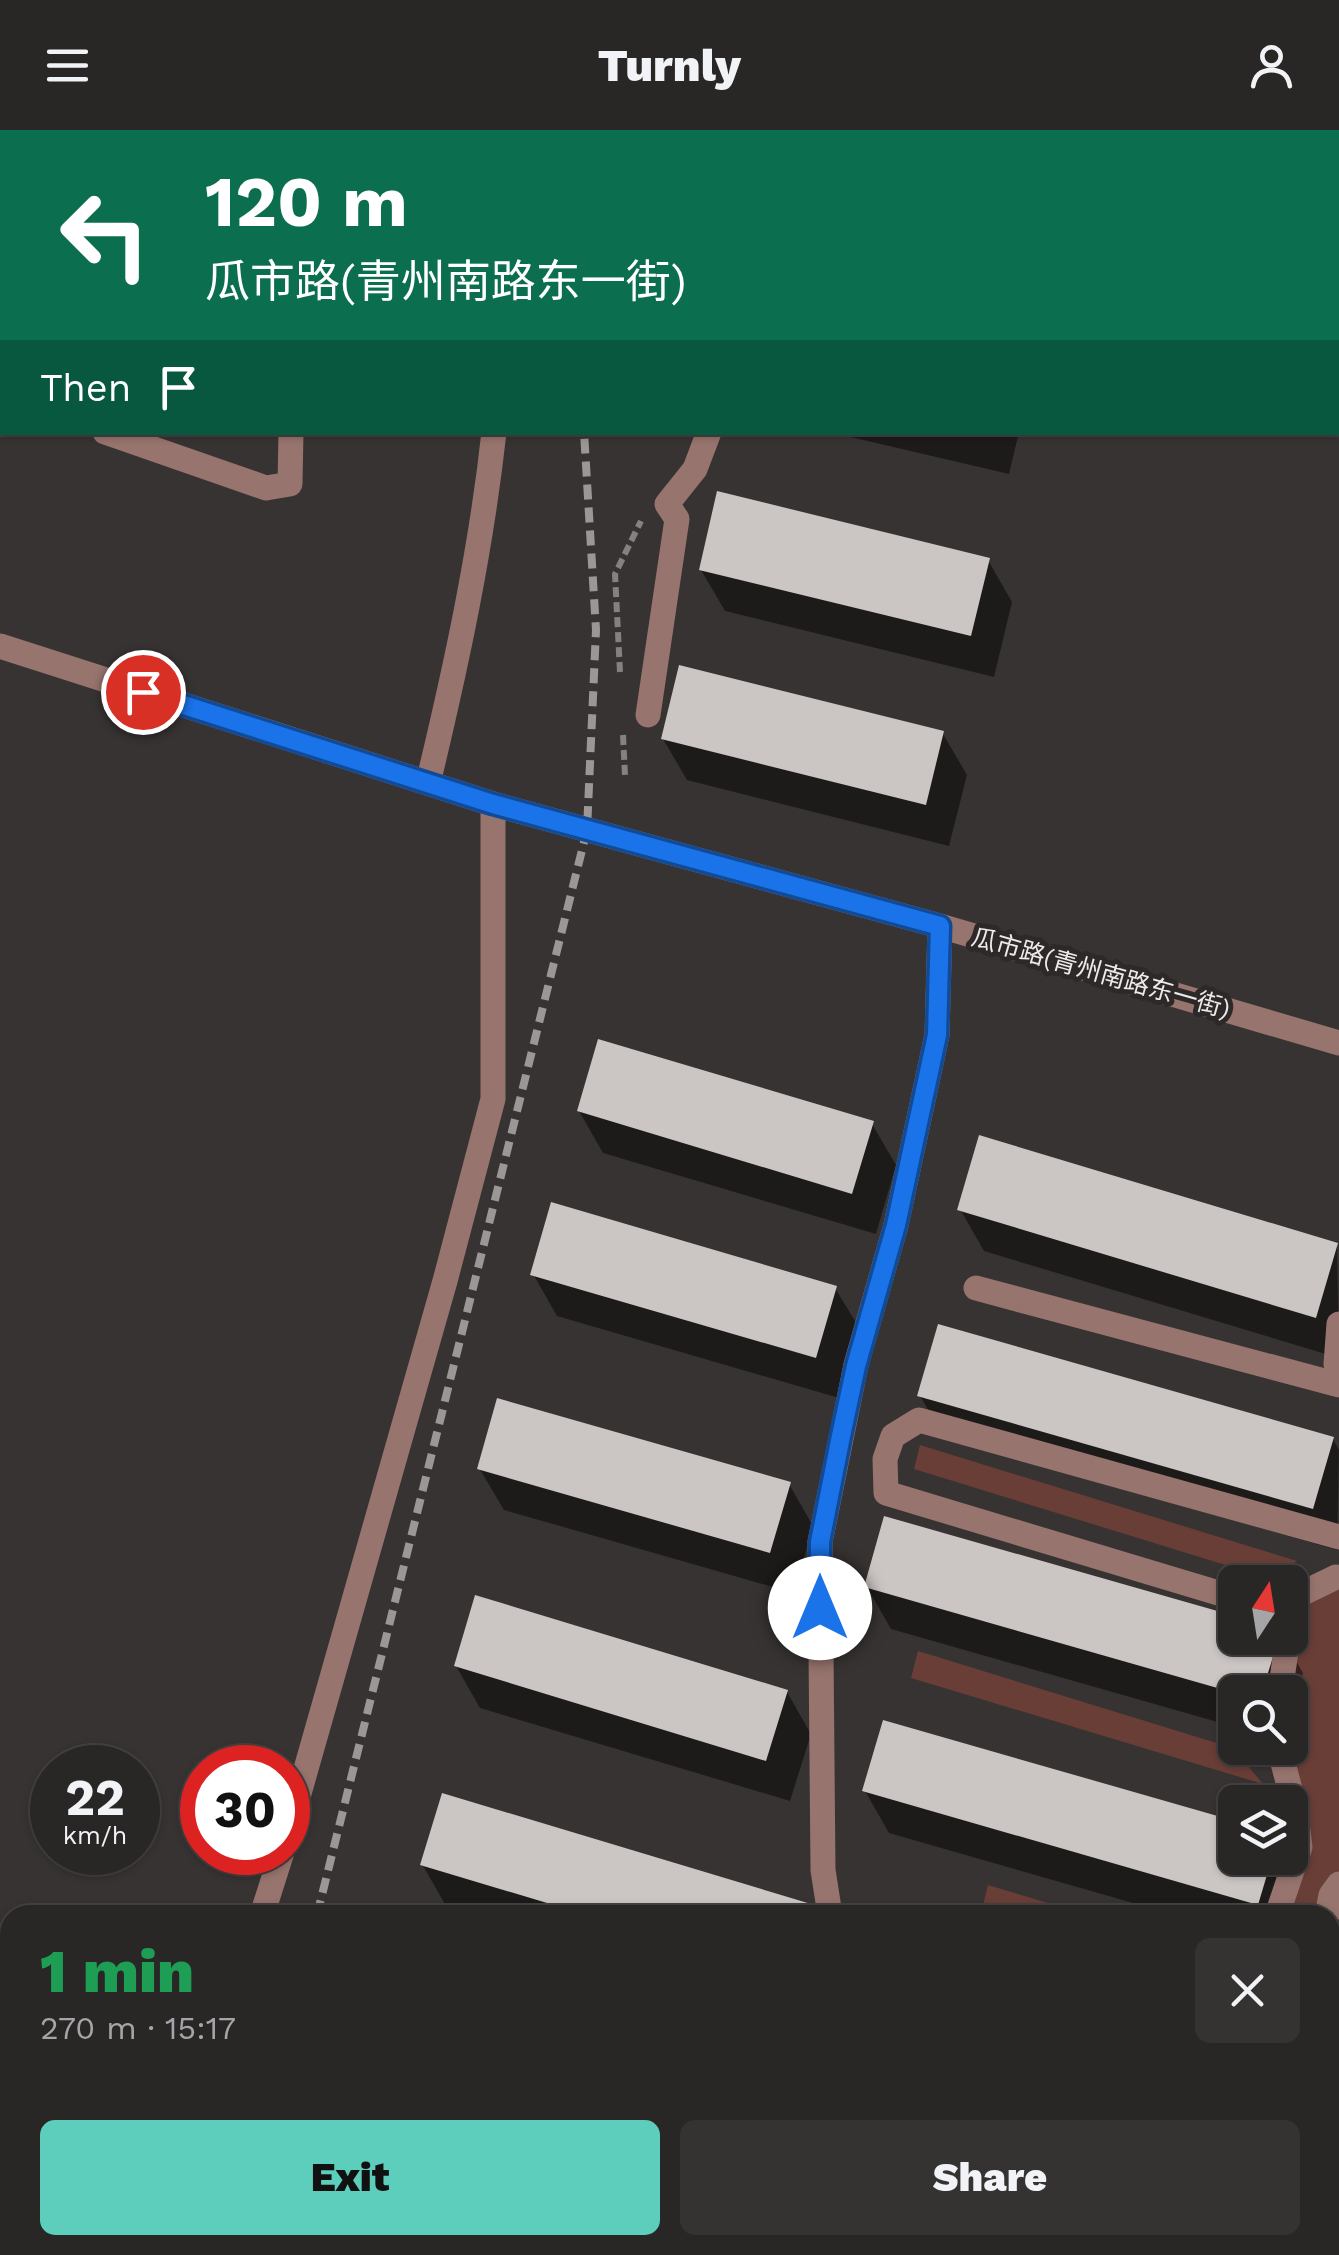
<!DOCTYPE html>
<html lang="en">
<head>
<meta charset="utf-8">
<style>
  :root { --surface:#292626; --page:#353232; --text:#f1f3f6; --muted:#a5a5a7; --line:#454343; --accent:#5ccebb }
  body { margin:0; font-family:"Work Sans","Noto Sans SC",sans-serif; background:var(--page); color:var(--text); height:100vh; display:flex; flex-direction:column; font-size:38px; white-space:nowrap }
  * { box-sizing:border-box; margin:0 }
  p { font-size:32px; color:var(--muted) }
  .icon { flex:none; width:55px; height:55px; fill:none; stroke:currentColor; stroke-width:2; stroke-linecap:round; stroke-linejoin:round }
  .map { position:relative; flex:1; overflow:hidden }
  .drawer { position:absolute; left:0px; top:1775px; width:1340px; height:350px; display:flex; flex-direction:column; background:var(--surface); border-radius:30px 30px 0 0; box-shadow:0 2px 8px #0004,0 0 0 2px var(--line) }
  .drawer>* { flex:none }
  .top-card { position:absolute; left:0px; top:0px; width:1340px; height:305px; box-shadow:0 2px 8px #0004,0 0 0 2px var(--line); background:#0b6e4f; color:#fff; overflow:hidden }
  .needle { width:65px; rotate:12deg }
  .buttons { position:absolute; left:1218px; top:1435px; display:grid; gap:20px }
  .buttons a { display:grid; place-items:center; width:90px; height:90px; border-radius:15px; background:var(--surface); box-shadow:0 2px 8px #0004,0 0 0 2px var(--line); font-size:50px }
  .speed { position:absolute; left:30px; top:1615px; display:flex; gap:20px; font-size:50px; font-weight:700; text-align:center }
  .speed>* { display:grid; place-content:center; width:130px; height:130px; border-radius:50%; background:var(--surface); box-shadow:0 2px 8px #0004,0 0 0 2px var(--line); line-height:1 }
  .speed small { font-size:25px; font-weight:400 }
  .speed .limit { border:15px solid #d22; background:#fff; color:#111 }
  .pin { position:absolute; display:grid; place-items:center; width:85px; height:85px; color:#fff; margin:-42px; border:5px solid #fff; border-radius:50%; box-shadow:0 2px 10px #0007 }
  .me { position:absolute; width:110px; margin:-55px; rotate:0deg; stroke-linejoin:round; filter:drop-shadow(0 0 8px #0008) }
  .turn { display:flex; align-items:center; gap:35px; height:210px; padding:0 40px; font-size:45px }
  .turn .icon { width:130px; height:130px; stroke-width:2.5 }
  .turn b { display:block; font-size:70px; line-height:85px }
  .then { display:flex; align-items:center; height:95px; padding:0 40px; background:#0003; gap:20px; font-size:38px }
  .round { display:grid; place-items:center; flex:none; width:105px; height:105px; border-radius:15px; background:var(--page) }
  .headline { display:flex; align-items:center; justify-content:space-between; height:170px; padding:0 40px }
  h1 { font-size:60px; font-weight:800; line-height:75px; color:#1e9e55 }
  .primary-button { display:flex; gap:20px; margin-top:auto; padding:20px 40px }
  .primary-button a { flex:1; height:115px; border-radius:15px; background:var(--accent); color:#111; font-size:40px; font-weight:800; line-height:115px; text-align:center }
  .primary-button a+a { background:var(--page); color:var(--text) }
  header { display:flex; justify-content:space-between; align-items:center; height:130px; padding:0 40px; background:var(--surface); font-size:45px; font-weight:800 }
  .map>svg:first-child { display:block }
</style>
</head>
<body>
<header><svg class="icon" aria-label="menu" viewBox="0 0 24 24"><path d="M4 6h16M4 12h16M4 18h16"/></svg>Turnly<svg class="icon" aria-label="person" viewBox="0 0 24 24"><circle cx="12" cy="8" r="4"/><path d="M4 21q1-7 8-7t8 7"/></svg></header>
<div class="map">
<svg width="1339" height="2125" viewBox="0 0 1339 2125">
  <rect width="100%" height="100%" fill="#373332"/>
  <path fill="#693e36" d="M920,1315L1297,1431L1271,1449L914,1339Z
    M1339,1450V1754L1327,1785H1277L1300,1717L1290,1618L1291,1485Z
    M918,1521L1233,1618L1263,1654L911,1548Z
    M988,1755L1088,1785L981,1783Z"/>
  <path fill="#0007" d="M623,0H740L741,2H622Z
    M829,302H1019L1009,344Z
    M988,430L1012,472L994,547L725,481L701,440Z
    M943,604L967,645L949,716L687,650L663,609Z
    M579,981L872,994L896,1035L876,1104L603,1023Z
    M960,1079L1337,1116L1339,1228L984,1121Z
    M533,1144L835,1158L860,1199L839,1268L557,1186Z
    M920,1266L1333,1309L1339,1320L1337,1420L944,1307Z
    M479,1338L789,1354L813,1396L794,1463L504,1380Z
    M867,1457L1235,1489V1508H1283L1303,1543L1290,1589V1562H1235V1597L891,1499Z
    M456,1536L787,1562L811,1604L790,1671L480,1578Z
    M865,1661L1235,1693V1728L1290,1727L1301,1747L1291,1785H1175L889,1703Z
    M422,1734L810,1776L815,1785H476L446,1776Z
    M1330,1929L1339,1932V2040L1330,2038Z
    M327,2115H478L518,2125H325Z"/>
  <path fill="#cbc5c4" d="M717,361L990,428L971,506L699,440Z
    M679,535L944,601L926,675L661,609Z
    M598,909L874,991L852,1064L577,981Z
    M979,1005L1338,1113L1316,1188L957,1080Z
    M551,1072L837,1156L816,1228L530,1145Z
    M938,1194L1334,1307L1313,1379L917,1266Z
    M497,1268L791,1352L770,1423L477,1339Z
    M884,1386L1235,1486V1508H1279L1262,1562L1235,1563L864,1457Z
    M475,1465L788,1560L766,1631L454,1536Z
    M883,1590L1235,1691V1728H1272L1258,1775L862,1661Z
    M442,1663L811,1774L808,1785H587L420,1735Z
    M1330,1926L1339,1929V2007L1330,2004Z
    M324,2115H488L523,2124L322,2125Z"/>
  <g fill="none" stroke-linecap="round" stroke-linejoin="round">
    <path stroke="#848180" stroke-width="6" stroke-dasharray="10 5" stroke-linecap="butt" d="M620,542L615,444L641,391
      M623,605L625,646"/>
    <path stroke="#97746d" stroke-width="25" d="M264,0V2
      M474,0L475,2
      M780,2V0
      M0,266L2,267
      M105,302L266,358L290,354L291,302
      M0,516L493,674L940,796L1339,913
      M648,585L677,389L667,374L695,339L709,302
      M428,653C456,537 481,421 494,302
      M976,1158L1339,1255
      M1339,1194L1336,1234L1339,1242
      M1235,1468L886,1363L885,1329L893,1306L919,1290L1339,1407
      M1290,1491L1299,1465L1336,1447
      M1280,1562L1288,1508
      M288,1702L445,1151L493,969V674
      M262,1785L282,1722
      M830,1785L823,1740L820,1412L856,1235L896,1095L937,905L940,796
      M1277,1785L1300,1717L1295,1678L1279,1618
      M1327,1785L1331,1765L1339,1754
      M1314,2115L1339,2122
      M68,2125L71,2115
      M770,2125L780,2115"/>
    <path stroke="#9a9796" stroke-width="8" stroke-dasharray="15 8" stroke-linecap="butt" d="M555,0L556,2
      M317,1785L587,700L596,500L584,302
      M215,2125L218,2115
      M239,2125L242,2115"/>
  </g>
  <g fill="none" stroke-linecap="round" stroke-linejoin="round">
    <g stroke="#114b97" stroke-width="25">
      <path id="route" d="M143,562L493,674L940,796L937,905L896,1095L856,1236L841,1306L820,1412V1478"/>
    </g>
    <use href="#route" stroke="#1a73e8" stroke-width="18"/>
  </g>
  <g text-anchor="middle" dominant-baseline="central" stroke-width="10" stroke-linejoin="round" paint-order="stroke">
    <g font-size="25" fill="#edebea" stroke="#2d2928">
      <text transform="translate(1101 843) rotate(16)">瓜市路(青州南路东一街)</text>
    </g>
  </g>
</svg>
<div class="buttons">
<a><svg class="needle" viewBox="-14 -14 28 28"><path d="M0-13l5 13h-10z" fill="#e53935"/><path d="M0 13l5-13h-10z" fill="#a5a5a7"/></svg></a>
<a><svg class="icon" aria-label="search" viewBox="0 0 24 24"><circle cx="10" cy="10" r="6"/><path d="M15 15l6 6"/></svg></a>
<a><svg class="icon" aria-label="layers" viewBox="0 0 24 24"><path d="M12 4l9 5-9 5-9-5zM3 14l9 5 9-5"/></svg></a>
</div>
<div class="speed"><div>22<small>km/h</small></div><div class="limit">30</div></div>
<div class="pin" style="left:143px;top:562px;background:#d93025"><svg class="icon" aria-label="arrive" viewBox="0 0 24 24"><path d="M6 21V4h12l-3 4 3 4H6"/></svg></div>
<svg class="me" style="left:820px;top:1478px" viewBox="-20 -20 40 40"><circle r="19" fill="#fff"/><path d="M0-13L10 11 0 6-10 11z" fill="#1a73e8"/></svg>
<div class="top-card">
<div class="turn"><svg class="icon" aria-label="left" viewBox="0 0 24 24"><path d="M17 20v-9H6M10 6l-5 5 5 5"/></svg><div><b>120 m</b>瓜市路(青州南路东一街)</div></div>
<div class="then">Then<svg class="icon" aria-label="arrive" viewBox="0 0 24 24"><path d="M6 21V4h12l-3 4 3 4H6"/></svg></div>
</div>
<section class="drawer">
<div class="headline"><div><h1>1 min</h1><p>270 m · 15:17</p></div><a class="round"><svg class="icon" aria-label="close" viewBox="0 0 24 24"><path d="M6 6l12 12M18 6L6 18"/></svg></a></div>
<div class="primary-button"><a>Exit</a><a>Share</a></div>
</section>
</div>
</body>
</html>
